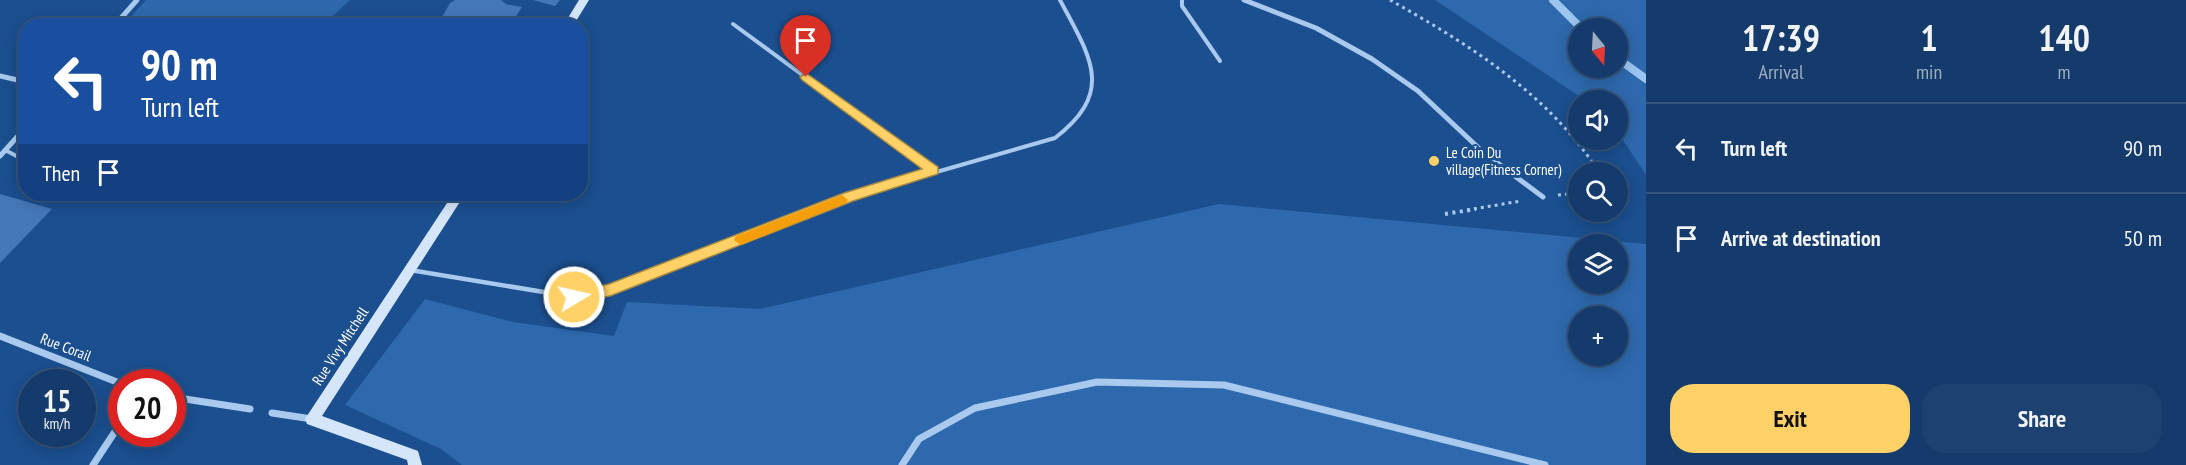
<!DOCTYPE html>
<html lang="en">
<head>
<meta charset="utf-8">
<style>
  :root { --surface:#143b6b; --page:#1d4271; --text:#f1f3f6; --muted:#9dadc1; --line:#33557e; --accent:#ffd166 }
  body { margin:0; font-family:"PT Sans Narrow",sans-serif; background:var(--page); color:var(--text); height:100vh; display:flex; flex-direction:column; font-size:22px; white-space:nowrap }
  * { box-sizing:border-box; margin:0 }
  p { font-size:20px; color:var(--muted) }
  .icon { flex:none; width:33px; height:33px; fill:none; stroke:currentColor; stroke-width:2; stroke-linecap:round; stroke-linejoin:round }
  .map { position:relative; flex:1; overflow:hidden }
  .details { display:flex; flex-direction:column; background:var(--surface); width:540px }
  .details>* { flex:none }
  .guide { position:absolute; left:18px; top:18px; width:570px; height:183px; border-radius:24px; box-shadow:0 3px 15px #0003,0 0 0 2px var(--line); background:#1a4fa0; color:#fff; overflow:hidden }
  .needle { width:39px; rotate:162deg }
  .controls { position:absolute; left:1568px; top:18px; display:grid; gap:12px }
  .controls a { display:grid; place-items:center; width:60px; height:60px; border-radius:50%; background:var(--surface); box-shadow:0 3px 15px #0003,0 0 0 2px var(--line); font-size:30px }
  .speed { position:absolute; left:18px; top:369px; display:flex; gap:12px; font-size:30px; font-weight:700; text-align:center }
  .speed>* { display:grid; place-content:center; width:78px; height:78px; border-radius:50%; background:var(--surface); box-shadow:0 3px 15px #0003,0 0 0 2px var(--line); line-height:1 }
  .speed small { font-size:15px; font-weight:400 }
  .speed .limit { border:9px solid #d22; background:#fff; color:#111 }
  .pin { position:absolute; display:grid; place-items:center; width:51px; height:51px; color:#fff; margin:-62px -26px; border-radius:50% 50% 50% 0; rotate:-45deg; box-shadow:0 0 6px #0007 }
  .pin .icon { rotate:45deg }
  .me { position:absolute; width:66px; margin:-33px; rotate:81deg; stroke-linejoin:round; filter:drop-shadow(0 0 4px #0008) }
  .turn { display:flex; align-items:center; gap:21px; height:126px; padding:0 24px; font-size:27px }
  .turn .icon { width:78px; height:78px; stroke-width:2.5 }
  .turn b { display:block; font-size:42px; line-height:51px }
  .then { display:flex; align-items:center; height:57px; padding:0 24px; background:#0003; gap:12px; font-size:22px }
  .eta { display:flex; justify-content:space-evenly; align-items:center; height:102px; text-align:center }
  .eta b { font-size:36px; font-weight:700; line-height:42px }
  .cta { display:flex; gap:12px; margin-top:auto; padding:12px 24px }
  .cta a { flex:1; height:69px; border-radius:24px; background:var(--accent); color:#111; font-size:24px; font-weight:700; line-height:69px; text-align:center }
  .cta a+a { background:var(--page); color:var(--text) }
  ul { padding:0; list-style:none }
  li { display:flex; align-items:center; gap:18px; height:90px; padding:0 24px; border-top:2px solid var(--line) }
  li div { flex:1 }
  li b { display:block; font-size:22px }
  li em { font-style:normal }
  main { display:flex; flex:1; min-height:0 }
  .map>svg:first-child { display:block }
</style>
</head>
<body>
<main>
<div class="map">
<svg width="1646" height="465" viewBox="0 0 1646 465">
  <rect width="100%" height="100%" fill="#1b4f8f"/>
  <path fill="#2e69ad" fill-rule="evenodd" d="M146,0H350L323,25H123Z
    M1435,0H1646V175L1617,131V100H1585ZM1578,28H1617V68H1578Z
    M1219,204L1646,244V465H462L441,449L345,405L425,299L513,322L614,336L627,302L760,309ZM1578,244H1617V284H1578ZM1578,316H1617V356H1578Z"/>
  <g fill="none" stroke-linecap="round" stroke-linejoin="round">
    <path stroke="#9cc4f0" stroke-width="8" d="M1553,0L1581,28
      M1617,58L1646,79"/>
  </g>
  <path fill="#4478b7" d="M455,0H501L506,4L522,7L514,19L504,16L498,26H437L450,3Z
    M533,0H560L555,6Z
    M0,194L52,209L0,263Z"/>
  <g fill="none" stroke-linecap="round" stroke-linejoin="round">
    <path stroke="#a9c9ee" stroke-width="3" stroke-dasharray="3 4" stroke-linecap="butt" d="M1390,0C1470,45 1548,94 1599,172
      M1558,195L1578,193
      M1467,210L1521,201"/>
    <path stroke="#a9c9ee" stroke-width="4" stroke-dasharray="3 4.5" stroke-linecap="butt" d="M1445,214L1476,209"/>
    <path stroke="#a9c9ee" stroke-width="4" d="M1182,0V6L1220,61
      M733,24L933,171
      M5,150L26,161
      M86,194L99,200L152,194
      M815,210L849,197L1055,138C1116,91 1090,57 1060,0"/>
    <path stroke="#a9c9ee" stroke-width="4.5" d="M410,270L574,297L598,295L819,209"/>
    <path stroke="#a9c9ee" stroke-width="5" d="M1244,0L1316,28L1372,59L1418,91L1484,153L1543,197
      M114,26L137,0
      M0,76L26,82
      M0,156L26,127"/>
    <path stroke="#a9c9ee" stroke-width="7" d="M0,336L122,384
      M172,397L250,409
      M272,413L312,419
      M93,465L122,421
      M902,465L919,439L975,408L1097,382L1224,385L1545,465"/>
    <path fill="#d6e6fa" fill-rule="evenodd" d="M579,0H589L573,26H563Z
      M453,194H465L322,416L418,451L422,465H408L407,460L307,424L305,419Z"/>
  </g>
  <path fill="#ffd166" stroke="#a68842" stroke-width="1.5" d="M806,73L938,167V174L853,201L610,296L574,303L569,301L567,297L569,293L609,284L844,193L922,169L802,80L800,77Z"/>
  <path fill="#f59e0b" d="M842,195L848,200L846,203L741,245L734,240L736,236Z"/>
  <circle fill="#ffd166" stroke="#1b4f8f" stroke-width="2" cx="1434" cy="161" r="6"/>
  <g text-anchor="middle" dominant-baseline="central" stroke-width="6" stroke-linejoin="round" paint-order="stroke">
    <g font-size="15" fill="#fff" stroke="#1b4f8f" text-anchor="start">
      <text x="1446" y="152">Le Coin Du<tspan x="1446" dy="17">village(Fitness Corner)</tspan></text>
    </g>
    <g font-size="15" fill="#fff" stroke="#1b4f8f">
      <text transform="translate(340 346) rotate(-57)">Rue Vivy Mitchell</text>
      <text transform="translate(66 347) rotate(21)">Rue Corail</text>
    </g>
  </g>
</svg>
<div class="controls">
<a><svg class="needle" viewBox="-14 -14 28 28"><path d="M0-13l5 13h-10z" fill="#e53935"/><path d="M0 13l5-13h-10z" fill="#9dadc1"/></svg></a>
<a><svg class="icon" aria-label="sound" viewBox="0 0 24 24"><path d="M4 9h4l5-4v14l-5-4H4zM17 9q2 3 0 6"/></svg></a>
<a><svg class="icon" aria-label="search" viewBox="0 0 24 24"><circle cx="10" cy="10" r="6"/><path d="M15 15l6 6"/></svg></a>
<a><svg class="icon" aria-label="layers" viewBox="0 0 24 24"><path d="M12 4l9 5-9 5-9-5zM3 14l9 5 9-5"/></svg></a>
<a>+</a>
</div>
<div class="speed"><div>15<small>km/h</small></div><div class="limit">20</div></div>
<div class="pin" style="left:806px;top:77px;background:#d93025"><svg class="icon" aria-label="arrive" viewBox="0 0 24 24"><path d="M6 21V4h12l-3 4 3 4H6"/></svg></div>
<svg class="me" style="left:574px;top:297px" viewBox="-20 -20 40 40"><circle r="17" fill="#ffd166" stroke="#fff" stroke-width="3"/><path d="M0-11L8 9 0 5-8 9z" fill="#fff"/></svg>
<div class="guide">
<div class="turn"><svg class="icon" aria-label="left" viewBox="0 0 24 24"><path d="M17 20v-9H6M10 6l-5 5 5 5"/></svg><div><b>90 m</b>Turn left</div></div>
<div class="then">Then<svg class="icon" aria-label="arrive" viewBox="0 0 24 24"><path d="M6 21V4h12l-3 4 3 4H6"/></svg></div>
</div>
</div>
<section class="details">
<div class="eta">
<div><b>17:39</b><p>Arrival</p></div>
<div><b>1</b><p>min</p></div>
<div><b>140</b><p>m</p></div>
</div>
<ul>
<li><svg class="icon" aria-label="left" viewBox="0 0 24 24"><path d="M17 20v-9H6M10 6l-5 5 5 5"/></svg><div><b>Turn left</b></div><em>90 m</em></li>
<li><svg class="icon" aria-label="arrive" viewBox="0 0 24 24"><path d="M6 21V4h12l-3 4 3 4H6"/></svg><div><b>Arrive at destination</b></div><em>50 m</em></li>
</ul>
<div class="cta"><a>Exit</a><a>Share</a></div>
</section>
</main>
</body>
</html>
